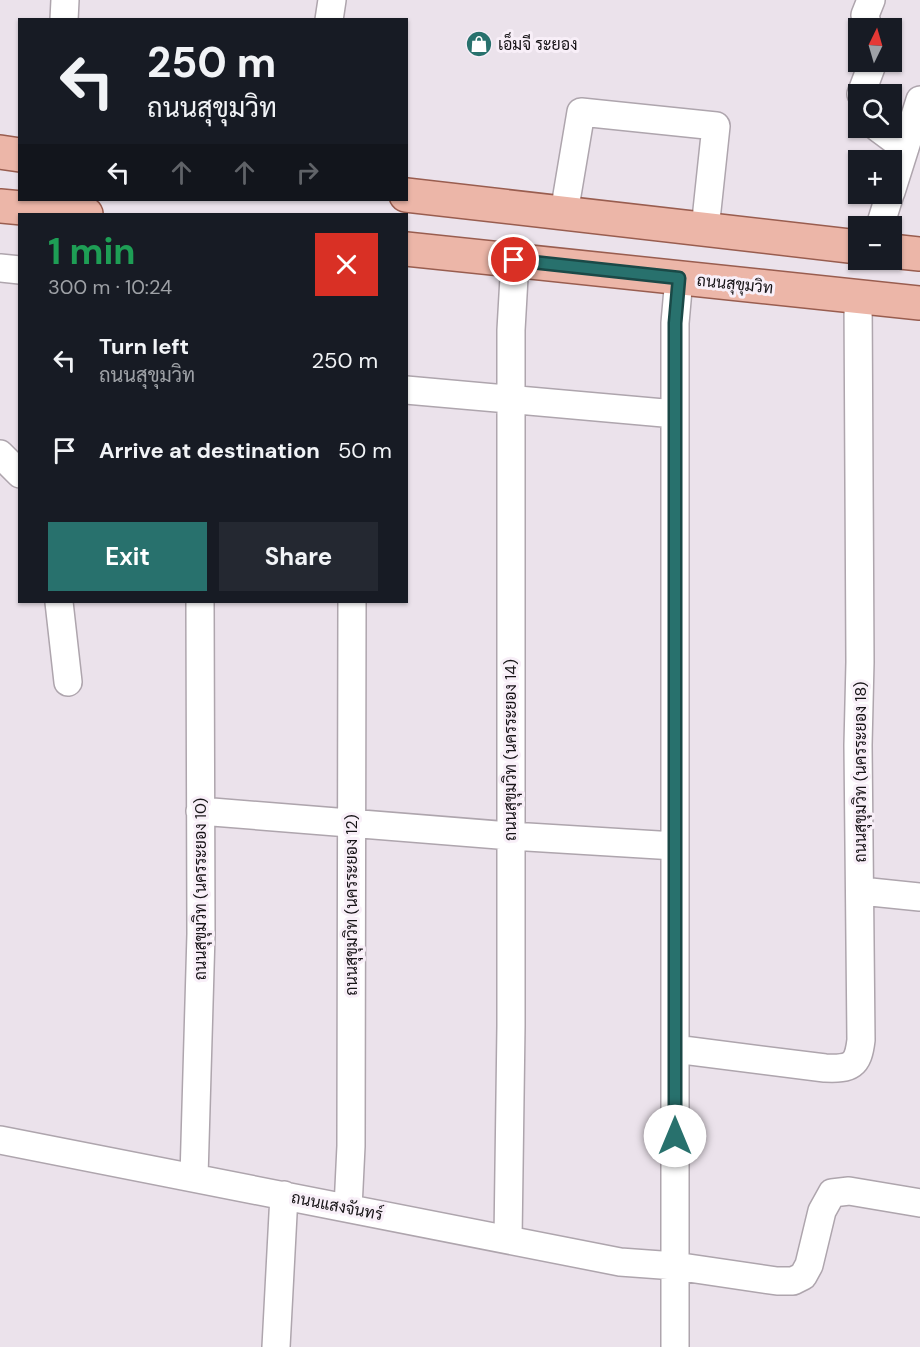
<!DOCTYPE html>
<html lang="en">
<head>
<meta charset="utf-8">
<style>
  :root { --surface:#171b24; --page:#242831; --text:#f1f3f6; --muted:#9ea1a6; --accent:#28716d }
  body { margin:0; font-family:"DM Sans",Sarabun,sans-serif; background:var(--page); color:var(--text); height:100vh; display:flex; flex-direction:column; font-size:22px; white-space:nowrap }
  * { box-sizing:border-box; margin:0 }
  p { font-size:20px; color:var(--muted) }
  .icon { flex:none; width:33px; height:33px; fill:none; stroke:currentColor; stroke-width:2; stroke-linecap:round; stroke-linejoin:round }
  .map { position:relative; flex:1; overflow:hidden }
  .drawer { position:absolute; left:18px; top:213px; width:390px; height:390px; display:flex; flex-direction:column; background:var(--surface); border-radius:0px; box-shadow:0 2px 4px #0004 }
  .drawer>* { flex:none }
  .top-card { position:absolute; left:18px; top:18px; width:390px; height:183px; border-radius:0px; box-shadow:0 2px 4px #0004; background:#171b24; color:var(--text); overflow:hidden }
  .needle { width:39px; rotate:5deg }
  .tools { position:absolute; left:848px; top:18px; display:grid; gap:12px }
  .tools a { display:grid; place-items:center; width:54px; height:54px; border-radius:0px; background:var(--surface); box-shadow:0 2px 4px #0004; font-size:30px }
  .pin { position:absolute; display:grid; place-items:center; width:51px; height:51px; color:#fff; margin:-26px; border:3px solid #fff; border-radius:50%; box-shadow:0 2px 6px #0007 }
  .me { position:absolute; width:66px; margin:-33px; rotate:0deg; stroke-linejoin:round; filter:drop-shadow(0 0 4px #0008) }
  .turn { display:flex; align-items:center; gap:21px; height:126px; padding:0 30px; font-size:27px }
  .turn .icon { width:78px; height:78px; stroke-width:2.5 }
  .turn b { display:block; font-size:42px; line-height:51px }
  .lanes { display:flex; align-items:center; height:57px; padding:0 30px; background:#0003; justify-content:center; gap:30px; direction:ltr }
  .lanes .off { opacity:.35 }
  .round { display:grid; place-items:center; flex:none; width:63px; height:63px; border-radius:0px; background:var(--page) }
  .headline { display:flex; align-items:center; justify-content:space-between; height:102px; padding:0 30px }
  h1 { font-size:36px; font-weight:700; line-height:45px; color:#1e9e55 }
  .cta { display:flex; gap:12px; margin-top:auto; padding:12px 30px }
  .cta a { flex:1; height:69px; border-radius:0px; background:var(--accent); color:#fff; font-size:24px; font-weight:700; line-height:69px; text-align:center }
  .cta a+a { background:var(--page); color:var(--text) }
  ul { padding:0; list-style:none }
  li { display:flex; align-items:center; gap:18px; height:90px; padding:0 30px }
  li div { flex:1 }
  li b { display:block; font-size:22px }
  li em { font-style:normal }
  .map>svg:first-child { display:block }
</style>
</head>
<body>
<div class="map">
<svg width="920" height="1347" viewBox="0 0 920 1347">
  <rect width="100%" height="100%" fill="#ebe2eb"/>
  <g fill="none" stroke-linecap="round" stroke-linejoin="round">
    <g stroke="#aea5ad" stroke-width="30">
      <path id="minor" d="M64,20L65,0
        M329,20L332,0
        M868,28L865,15L871,0
        M861,94L873,62
        M878,128L905,148
        M891,192L920,100
        M564,213L581,112L716,126L705,229
        M880,226L890,194
        M0,268L20,270
        M406,390L675,414
        M0,454L20,474
        M59,602L68,682
        M200,811L511,836L675,846
        M861,891L920,897
        M675,1049L825,1068C851,1069 858,1066 861,1040L858,745L860,662L858,297
        M0,1140L620,1262L675,1266L777,1281H793L803,1276L809,1265L822,1211L832,1193L849,1191L920,1203
        M194,1177L201,934L200,602
        M348,1208L351,1146L352,602
        M508,1239L511,1026V330L515,260
        M276,1347L284,1195
        M675,1347V323L679,278"/>
    </g>
    <g stroke="#995d4f" stroke-width="36">
      <path id="major" d="M0,152L20,155
        M406,195L858,247
        M0,206L86,214
        M406,249L920,303
        M891,251L920,254"/>
    </g>
    <use href="#minor" stroke="#fff" stroke-width="27"/>
    <use href="#major" stroke="#ecb6a8" stroke-width="33"/>
  </g>
  <g fill="none" stroke-linecap="round" stroke-linejoin="round">
    <g stroke="#1a4947" stroke-width="15">
      <path id="route" d="M514,260L679,278L675,323V1136"/>
    </g>
    <use href="#route" stroke="#28716d" stroke-width="10"/>
  </g>
  <defs>
    <g id="shop-disc" transform="scale(1.35)"><circle r="9.5" fill="#28716d" stroke="#f8eff8"/><path d="M-5-2.5h2.3a2.7 3.5 0 0 1 5.4 0H5L5.5 6h-11ZM-1.5-2.5h3a1.5 2.3 0 0 0-3 0Z" fill="#fff"/></g>
  </defs>
  <g fill-rule="evenodd">
    <use href="#shop-disc" x="479" y="44"/>
  </g>
  <g text-anchor="middle" dominant-baseline="central" stroke-width="6" stroke-linejoin="round" paint-order="stroke">
    <g font-size="16" fill="#161316" stroke="#f8eff8" text-anchor="start">
      <text x="498" y="44">เอ็มจี ระยอง</text>
    </g>
    <g font-size="16" fill="#161316" stroke="#f8eff8">
      <text transform="translate(735 284) rotate(6)">ถนนสุขุมวิท</text>
      <text transform="translate(510 750) rotate(-90)">ถนนสุขุมวิท (นครระยอง 14)</text>
      <text transform="translate(860 772) rotate(-90)">ถนนสุขุมวิท (นครระยอง 18)</text>
      <text transform="translate(200 889) rotate(-90)">ถนนสุขุมวิท (นครระยอง 10)</text>
      <text transform="translate(351 905) rotate(-90)">ถนนสุขุมวิท (นครระยอง 12)</text>
      <text transform="translate(337 1206) rotate(11)">ถนนแสงจันทร์</text>
    </g>
  </g>
</svg>
<div class="tools">
<a><svg class="needle" viewBox="-14 -14 28 28"><path d="M0-13l5 13h-10z" fill="#e53935"/><path d="M0 13l5-13h-10z" fill="#9ea1a6"/></svg></a>
<a><svg class="icon" aria-label="search" viewBox="0 0 24 24"><circle cx="10" cy="10" r="6"/><path d="M15 15l6 6"/></svg></a>
<a>+</a>
<a>−</a>
</div>
<div class="pin" style="left:514px;top:260px;background:#d93025"><svg class="icon" aria-label="arrive" viewBox="0 0 24 24"><path d="M6 21V4h12l-3 4 3 4H6"/></svg></div>
<svg class="me" style="left:675px;top:1136px" viewBox="-20 -20 40 40"><circle r="19" fill="#fff"/><path d="M0-13L10 11 0 6-10 11z" fill="#28716d"/></svg>
<div class="top-card">
<div class="turn"><svg class="icon" aria-label="left" viewBox="0 0 24 24"><path d="M17 20v-9H6M10 6l-5 5 5 5"/></svg><div><b>250 m</b>ถนนสุขุมวิท</div></div>
<div class="lanes"><svg class="icon" aria-label="left" viewBox="0 0 24 24"><path d="M17 20v-9H6M10 6l-5 5 5 5"/></svg><svg class="icon off" aria-label="ahead" viewBox="0 0 24 24"><path d="M12 20V5M6 11l6-6 6 6"/></svg><svg class="icon off" aria-label="ahead" viewBox="0 0 24 24"><path d="M12 20V5M6 11l6-6 6 6"/></svg><svg class="icon off" aria-label="right" viewBox="0 0 24 24"><path d="M7 20v-9h11M14 6l5 5-5 5"/></svg></div>
</div>
<section class="drawer">
<div class="headline"><div><h1>1 min</h1><p>300 m · 10:24</p></div><a class="round" style="background:#d93025;color:#fff"><svg class="icon" aria-label="close" viewBox="0 0 24 24"><path d="M6 6l12 12M18 6L6 18"/></svg></a></div>
<ul>
<li><svg class="icon" aria-label="left" viewBox="0 0 24 24"><path d="M17 20v-9H6M10 6l-5 5 5 5"/></svg><div><b>Turn left</b><p>ถนนสุขุมวิท</p></div><em>250 m</em></li>
<li><svg class="icon" aria-label="arrive" viewBox="0 0 24 24"><path d="M6 21V4h12l-3 4 3 4H6"/></svg><div><b>Arrive at destination</b></div><em>50 m</em></li>
</ul>
<div class="cta"><a>Exit</a><a>Share</a></div>
</section>
</div>
</body>
</html>
